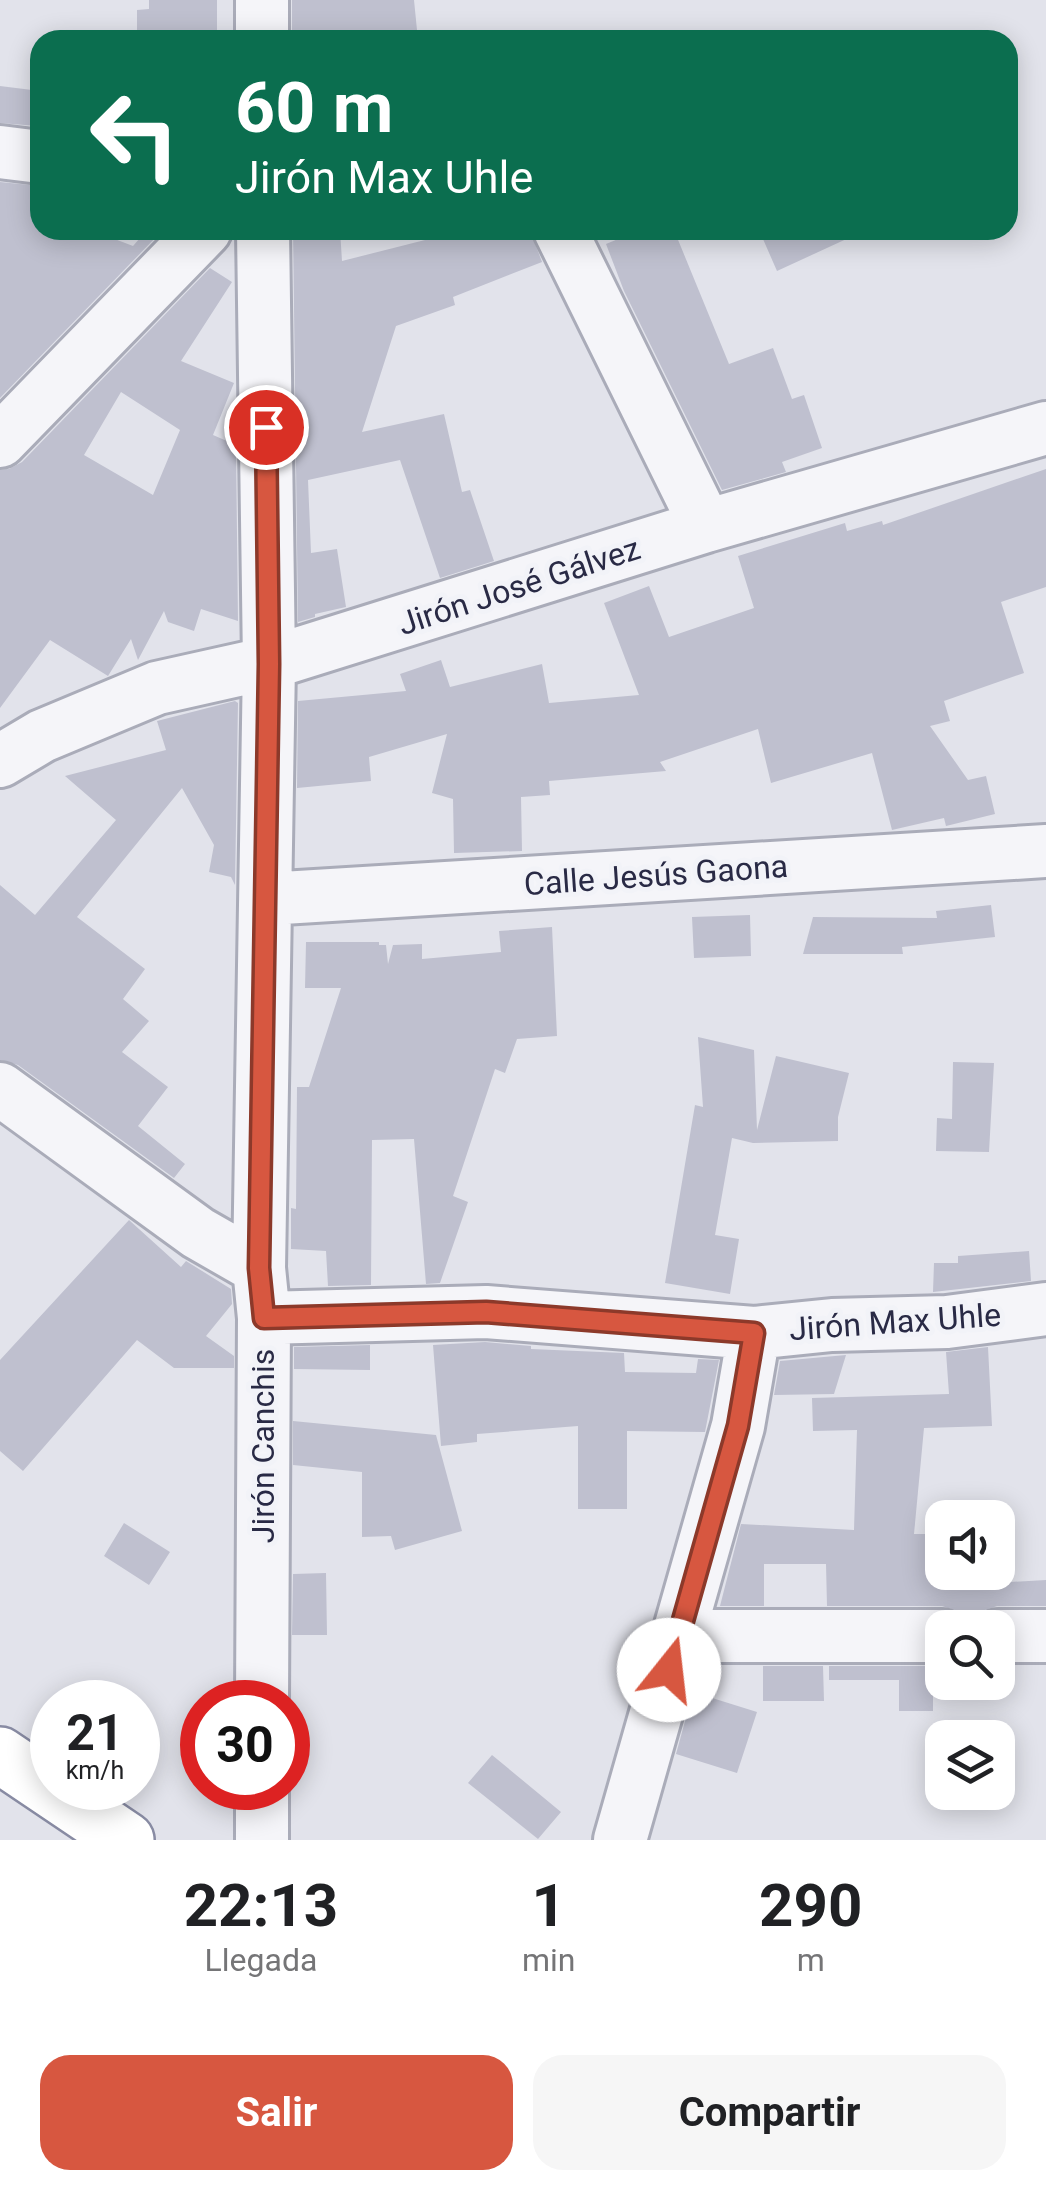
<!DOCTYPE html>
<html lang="es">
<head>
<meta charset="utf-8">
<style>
  :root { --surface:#fff; --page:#f6f6f6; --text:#202124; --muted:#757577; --accent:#d75740 }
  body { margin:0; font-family:Roboto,sans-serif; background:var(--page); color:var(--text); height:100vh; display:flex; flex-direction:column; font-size:38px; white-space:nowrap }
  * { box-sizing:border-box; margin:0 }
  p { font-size:32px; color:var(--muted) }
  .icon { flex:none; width:55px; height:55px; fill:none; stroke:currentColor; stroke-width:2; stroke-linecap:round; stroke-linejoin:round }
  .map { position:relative; height:1840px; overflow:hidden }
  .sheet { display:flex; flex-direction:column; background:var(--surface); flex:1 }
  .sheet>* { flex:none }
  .banner { position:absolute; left:30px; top:30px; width:988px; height:210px; border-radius:30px; box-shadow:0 5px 25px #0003; background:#0b6e4f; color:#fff; overflow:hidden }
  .tools { position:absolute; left:925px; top:1500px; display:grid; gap:20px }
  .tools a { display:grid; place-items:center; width:90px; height:90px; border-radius:20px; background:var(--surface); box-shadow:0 5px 25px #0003; font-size:50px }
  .speed { position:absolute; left:30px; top:1680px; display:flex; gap:20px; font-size:50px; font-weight:700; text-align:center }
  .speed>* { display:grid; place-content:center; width:130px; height:130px; border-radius:50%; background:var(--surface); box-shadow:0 5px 25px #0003; line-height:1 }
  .speed small { font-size:25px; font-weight:400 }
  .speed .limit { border:15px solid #d22; background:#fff; color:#111 }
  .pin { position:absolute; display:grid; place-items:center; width:85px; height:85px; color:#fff; margin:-42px; border:5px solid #fff; border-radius:50%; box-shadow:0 2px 10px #0007 }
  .me { position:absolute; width:110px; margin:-55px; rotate:16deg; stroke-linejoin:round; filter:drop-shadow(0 0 8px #0008) }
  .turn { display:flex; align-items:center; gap:35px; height:210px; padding:0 40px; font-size:45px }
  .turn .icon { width:130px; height:130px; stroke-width:2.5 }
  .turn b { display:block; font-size:70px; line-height:85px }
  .eta { display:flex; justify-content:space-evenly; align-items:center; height:170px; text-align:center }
  .eta b { font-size:60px; font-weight:700; line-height:70px }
  .button { display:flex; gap:20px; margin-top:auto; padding:20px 40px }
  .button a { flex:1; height:115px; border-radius:30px; background:var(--accent); color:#fff; font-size:40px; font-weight:700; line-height:115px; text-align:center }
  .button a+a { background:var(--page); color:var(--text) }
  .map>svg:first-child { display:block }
</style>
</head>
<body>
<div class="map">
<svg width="1046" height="1840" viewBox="0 0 1046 1840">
  <rect width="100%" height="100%" fill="#e2e3eb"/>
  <path fill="#bfc0cf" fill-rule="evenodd" d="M149,0H217V40H137V10L149,9Z
    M292,0H414L418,40H292Z
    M0,86L40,91L37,126L0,123Z
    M0,182L40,186V230H91L133,246L147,230L158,235L0,398Z
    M293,230H340L342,261L425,240L421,230H530L542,262L453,297L455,305L396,326L362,432L444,414L462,492L470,490L494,561L440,578L400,460L308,480L311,553L337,549L346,607L315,614V617L298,622Z
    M640,230H674L729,364L773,348L792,399L804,395L822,448L782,462L786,472L722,490L624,291L606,244Z
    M759,230H866L777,271Z
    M210,268L232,282L181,361L234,383L213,435L236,445L238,621L201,609L194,631L168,622L164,611L138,660L131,639L108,676L50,640L0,708V470L9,469L22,462ZM121,392L180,430L153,495L84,455Z
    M1046,469V587L1001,602L1024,673L944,701L950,721L930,726L968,780L986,776L995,814L946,826L944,818L892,830L872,753L771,783L758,729L660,762L666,771L549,781L550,795L521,797L522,851L454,853L453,799L432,793L447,734L369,757L371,781L297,788L298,701L406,691L400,674L441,660L450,687L542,664L549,703L639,695L604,603L649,586L669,637L754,608L738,556L845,523L847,531L882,521L883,525Z
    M235,701L238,703L235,885L231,877L209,872L214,845L182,788L77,917L145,969L123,999L149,1021L122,1052L168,1087L138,1126L185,1164L174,1178L18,1065L0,1060V885L35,915L116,820L65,776L166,750L157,721Z
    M991,905L995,937L902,947L903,954H803L813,917L937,918L936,911Z
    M750,915L751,956L694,958L692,917Z
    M552,927L557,1036L517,1039L505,1073L495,1069L453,1196L468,1202L440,1283L426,1284L414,1139L372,1140L371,1285L328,1286L326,1251L291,1249V1208L296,1209L297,1087H309L341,988H305L306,942H379V945H386L388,964L393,945L422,944V959L501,952L499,931Z
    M698,1037L754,1050L757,1130L776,1056L849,1073L838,1117V1141L753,1143L732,1138L715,1235L739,1239L730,1294L665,1283L695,1105L703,1107Z
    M953,1062L994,1063L989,1152L936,1151L937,1118L952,1119Z
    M129,1220L181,1267L186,1261L231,1289L232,1304L206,1336L234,1356V1368H174L137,1340L23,1471L0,1451V1360Z
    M1029,1251L1031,1281L933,1292L934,1263H958V1256Z
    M485,1342L531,1346V1349L624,1353L625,1372L696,1373L698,1359L719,1360L705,1432L627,1431V1509H578V1426L477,1434V1442L441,1446L433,1345Z
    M370,1345V1370L294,1369V1347Z
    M988,1347L992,1426L924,1428L914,1534H942V1572H957V1585L1046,1580V1606H997L982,1611L969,1623L958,1611L942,1606H827L826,1564H764V1606H720L741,1524L854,1530L857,1430L813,1431L812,1398L949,1394L946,1352Z
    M846,1355L834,1394L774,1395L780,1361Z
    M293,1421L436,1435L462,1531L395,1550L391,1536L362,1537V1472L293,1465Z
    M124,1523L170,1552L149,1585L104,1556Z
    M326,1573L327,1635H292L293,1574Z
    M763,1666H823L824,1701H763Z
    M829,1666H942V1682L933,1687V1711H899V1680H829Z
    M693,1692L757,1712L737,1773L676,1754Z
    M492,1755L561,1812L538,1839L468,1783Z"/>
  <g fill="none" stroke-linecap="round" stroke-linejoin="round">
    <g stroke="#aaacb9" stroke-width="58">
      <path id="minor" d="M262,40V0
        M0,152L40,157
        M560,230L706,526
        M0,441L205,230
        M0,761L42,736L157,688L269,663L706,526L1046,428
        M266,899L1046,851
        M0,1089L198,1233L259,1268
        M264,1318L486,1312L754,1333L832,1325L947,1322L1046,1309
        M679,1636H942
        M998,1636H1046
        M262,1702L264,1318L259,1268L269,663L263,230
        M262,1840V1788
        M620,1840L738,1426L754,1333"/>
    </g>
    <g stroke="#888ba3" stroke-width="60">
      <path id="highway" d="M0,1755L126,1840"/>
    </g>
    <use href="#minor" stroke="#f5f5f9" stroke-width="52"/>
    <use href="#highway" stroke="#fff" stroke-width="55"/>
  </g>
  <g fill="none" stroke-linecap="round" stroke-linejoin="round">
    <g stroke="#8c392a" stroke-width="25">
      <path id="route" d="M266,427L269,664L259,1268L264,1318L486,1312L754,1333L738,1426L669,1670"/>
    </g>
    <use href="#route" stroke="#d75740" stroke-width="18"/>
  </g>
  <g text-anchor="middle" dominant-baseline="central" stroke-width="10" stroke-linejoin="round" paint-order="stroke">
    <g font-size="32" fill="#292a45" stroke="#f2f3f8">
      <text transform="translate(519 586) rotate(-18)">Jirón José Gálvez</text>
      <text transform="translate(656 875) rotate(-4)">Calle Jesús Gaona</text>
      <text transform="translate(895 1322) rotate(-4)">Jirón Max Uhle</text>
      <text transform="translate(263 1446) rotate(-90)">Jirón Canchis</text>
    </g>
  </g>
</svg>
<div class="tools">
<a><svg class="icon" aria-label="sound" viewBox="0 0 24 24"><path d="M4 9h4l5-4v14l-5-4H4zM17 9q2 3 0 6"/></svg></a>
<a><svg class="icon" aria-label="search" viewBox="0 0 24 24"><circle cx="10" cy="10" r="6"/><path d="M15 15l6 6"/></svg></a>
<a><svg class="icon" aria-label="layers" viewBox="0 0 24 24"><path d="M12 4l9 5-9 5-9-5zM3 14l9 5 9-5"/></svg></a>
</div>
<div class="speed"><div>21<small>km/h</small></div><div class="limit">30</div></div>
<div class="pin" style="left:266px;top:427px;background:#d93025"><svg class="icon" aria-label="arrive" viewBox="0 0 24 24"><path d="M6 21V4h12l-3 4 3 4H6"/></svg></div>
<svg class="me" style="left:669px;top:1670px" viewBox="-20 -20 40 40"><circle r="19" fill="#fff"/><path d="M0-13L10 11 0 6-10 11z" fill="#d75740"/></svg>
<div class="banner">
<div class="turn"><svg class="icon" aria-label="left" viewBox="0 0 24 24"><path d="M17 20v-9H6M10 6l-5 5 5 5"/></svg><div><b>60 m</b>Jirón Max Uhle</div></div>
</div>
</div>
<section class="sheet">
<div class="eta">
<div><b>22:13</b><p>Llegada</p></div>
<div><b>1</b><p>min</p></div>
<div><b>290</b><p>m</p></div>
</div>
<div class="button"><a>Salir</a><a>Compartir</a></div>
</section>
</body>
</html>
